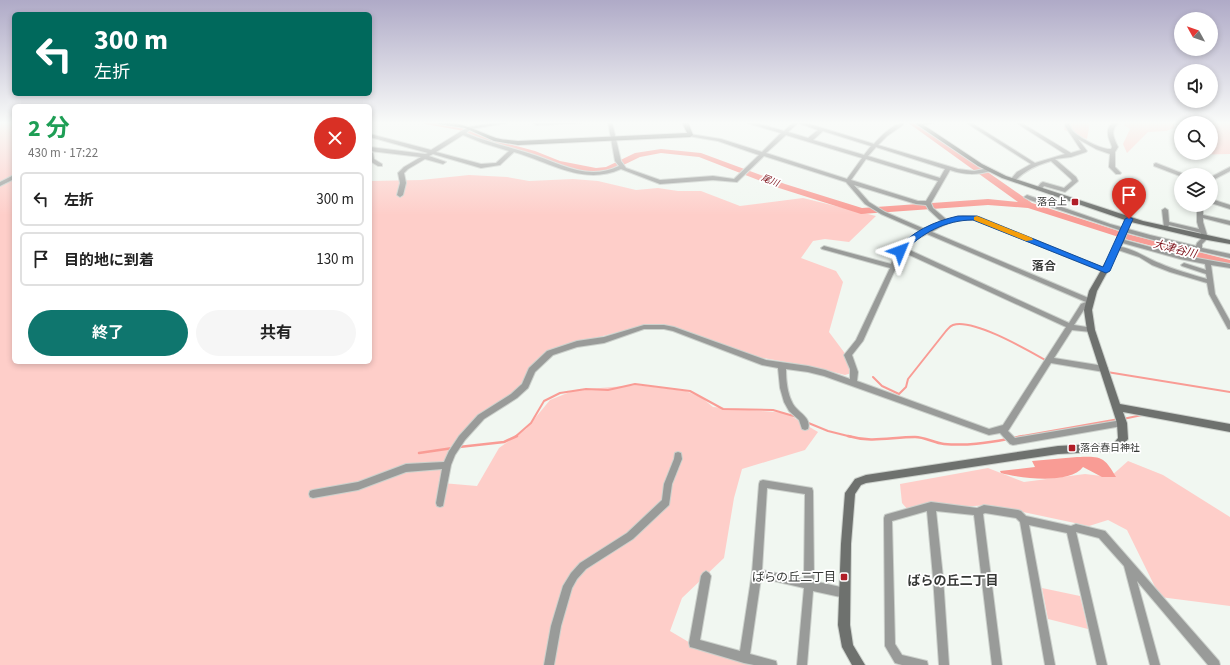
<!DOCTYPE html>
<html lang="ja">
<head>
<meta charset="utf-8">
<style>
  :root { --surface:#fff; --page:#f6f6f6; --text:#222; --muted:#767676; --line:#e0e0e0; --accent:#0f766e }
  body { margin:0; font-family:"Source Sans 3","Noto Sans JP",sans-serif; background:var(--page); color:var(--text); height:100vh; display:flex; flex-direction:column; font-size:15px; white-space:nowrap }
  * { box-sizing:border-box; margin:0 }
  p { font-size:13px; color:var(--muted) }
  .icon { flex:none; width:22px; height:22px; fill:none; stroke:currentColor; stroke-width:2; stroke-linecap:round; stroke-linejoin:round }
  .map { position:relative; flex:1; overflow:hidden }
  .side { position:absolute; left:12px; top:104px; width:360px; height:260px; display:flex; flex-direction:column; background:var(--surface); border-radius:6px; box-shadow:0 2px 6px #0003 }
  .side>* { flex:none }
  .top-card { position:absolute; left:12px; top:12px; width:360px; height:84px; border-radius:6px; box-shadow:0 2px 6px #0003; background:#00695c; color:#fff; overflow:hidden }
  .needle { width:26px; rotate:310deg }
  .controls { position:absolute; left:1174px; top:12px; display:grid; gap:8px }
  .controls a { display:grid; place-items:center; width:44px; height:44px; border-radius:50%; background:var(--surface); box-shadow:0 2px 6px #0003; font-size:20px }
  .pin { position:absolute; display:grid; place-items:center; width:34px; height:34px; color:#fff; margin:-41px -17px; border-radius:50% 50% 50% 0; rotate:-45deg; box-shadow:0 0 4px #0007 }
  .pin .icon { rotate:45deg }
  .me { position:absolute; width:44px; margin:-22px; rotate:46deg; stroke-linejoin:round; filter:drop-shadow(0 0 3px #0008) }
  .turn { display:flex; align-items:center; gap:14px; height:84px; padding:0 16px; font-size:18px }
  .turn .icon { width:52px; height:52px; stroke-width:2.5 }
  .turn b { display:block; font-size:28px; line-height:34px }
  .round { display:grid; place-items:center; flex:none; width:42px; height:42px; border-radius:21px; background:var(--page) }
  .head { display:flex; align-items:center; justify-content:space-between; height:68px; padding:0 16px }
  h1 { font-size:24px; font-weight:700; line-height:30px; color:#1e9e55 }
  .primary-button { display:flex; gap:8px; margin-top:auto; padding:8px 16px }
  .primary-button a { flex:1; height:46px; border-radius:24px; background:var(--accent); color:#fff; font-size:16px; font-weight:700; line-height:46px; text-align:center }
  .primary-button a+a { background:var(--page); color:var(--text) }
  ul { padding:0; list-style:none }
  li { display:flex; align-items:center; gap:12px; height:54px; margin:0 8px 6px; padding:0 8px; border:2px solid var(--line); border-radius:6px }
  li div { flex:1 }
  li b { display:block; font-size:15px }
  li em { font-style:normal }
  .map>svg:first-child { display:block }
</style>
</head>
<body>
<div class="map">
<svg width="1230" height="665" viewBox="0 0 1230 665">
  <rect width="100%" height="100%" fill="#f1f7f1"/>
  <path fill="#fecec9" d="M0,122H14V362H370V181L421,180L469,175L507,177L529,181L573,179L598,181L636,190L658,188L678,191H701L740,206L803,198L876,216L849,242L825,239L813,241L801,258L836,271L843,282L829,332L858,371L845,375L810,366L763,358L744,359L723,348L664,324L622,331L565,346L537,359L517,390L465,432L442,483L477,486L499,448L526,429L550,400L575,390L638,385L686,391L702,398L713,407L786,413L818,432L805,450L742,469L734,498L724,558L682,598L670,631L692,644L761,665H0Z
    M1065,122H1090L1087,139L1064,130Z
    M1125,122H1174V128L1166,131L1148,132L1127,153L1123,144L1130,129L1124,125Z
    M1182,122H1230V154L1186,155L1182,153H1211V123Z
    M1128,461L1163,475L1230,517V606L1160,597L1127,530L1108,520L1089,526L990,505L908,510L902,503L900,484L988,468L1024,482L1085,474L1110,477Z
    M1042,588L1080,596L1088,629L1048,619Z"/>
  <path fill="#f99c95" d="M1077,457C1101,456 1104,456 1116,477H1102L1083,467C1070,485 1019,478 1001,473L1000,471L1035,467L1032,461Z"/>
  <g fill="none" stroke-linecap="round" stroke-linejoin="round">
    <path stroke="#f99c95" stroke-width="2" d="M1107,372L1230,392
      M873,377L882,386L899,394L906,387L908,379L946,331C948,329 950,326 953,325C973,318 1029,351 1047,361
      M1123,419L1142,415
      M806,422L828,431L852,437
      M515,437L531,423L544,401L560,393L586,389L608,390L635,384L690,391L723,409L773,410L797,417
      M914,437H917
      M1017,437L1119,419"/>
    <path stroke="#f99c95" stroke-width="2.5" d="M848,436C872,443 891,437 915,437C925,437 934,443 944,444C967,446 986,443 1008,439
      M1013,438L1023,436
      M459,447L504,442L517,436
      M419,453L453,448"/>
    <path fill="#f99c95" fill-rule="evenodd" d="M421,122H437L464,126L487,138L535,151L560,161L596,168L606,167L635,153L661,149L701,153L785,184L862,208L988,199L1018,202L907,122H916L1032,203L1131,235L1230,260V266L1125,239L1028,208L988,205L861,214L779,188L699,157L661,153L640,157L611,171L596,174L555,165L529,155L481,142L459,130L425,124Z"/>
    <g stroke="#ccd1cc" stroke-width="2">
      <path id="street" d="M500,122H509L507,123L471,129L466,133C486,142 507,146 528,153C559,162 586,182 619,166L615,161L608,122H612L621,161L626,168L660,180L713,176L734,179L759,155L718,141L688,136V135L690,134L721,139L762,152L781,133L747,123V122H753L784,131L794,122H803L874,144C880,137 894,123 903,123V125L887,136L878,145L958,169L974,171L989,168L992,170L991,171C976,175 965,175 950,170L931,203L933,208L947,220L963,216L979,217L1108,270L1109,271L1108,272H1104L976,220C959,218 946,223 932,232L1091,299L1092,301L1091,306L1085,308L1074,325L1093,328L1094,330L1093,332H1091L1072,330L1054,358L1104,366L1107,367L1108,369L1107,371L1104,372L1051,363L1008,431L1015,438L1122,420L1125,421L1126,423L1125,425L1122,426L1013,445L1010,444L1000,433L989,435L824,376L808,372L786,369C786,380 787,393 793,404C798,413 812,417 808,429L805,430L802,429L799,420L789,411L784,402L780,388L778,368L762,365L673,331L664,329H644L604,343L577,347L553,355L535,372L528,388L517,398L484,419L465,440L455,455L451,465L443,506L440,507L437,506L436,503L442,469L406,472L358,490L313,498L310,497L309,494L310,491L313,490L358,482L406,464L444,462L449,451L459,436L478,415L511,394L522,384L529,368L547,351L577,341L604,337L644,325H664L674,327L766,360L808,366L825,370L850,379V369L844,355L856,340L890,268L822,249L821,248L824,246L891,264C900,245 901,241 922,232L881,214L865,204L846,182L764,156L737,182L713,180L660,184L621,169C583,186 550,162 514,152L500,165L481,168L433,154L429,156L446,162L443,164L425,159L408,169L404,173L406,183L403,195L400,197L397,195L400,183L398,173L404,167L421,157L370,151V147L425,154L428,153L370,137V134L431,150L468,127ZM798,123L818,130L808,138L788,132ZM823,131L871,146L864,155L813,140ZM463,135L483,143L509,151L496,163L481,164L436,152ZM786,135L862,158L847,179L766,153ZM876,147L945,169L940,178L868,156ZM866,159L938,181L926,201H918L851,180ZM854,185L916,204L926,205L929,210L942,222L927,230L885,212L869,202ZM927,234L1086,302L1081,304L1069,323L905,248L913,241ZM903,252L1066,327L1003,425L989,429L857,381L858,372L852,355L863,341Z
        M534,122H584L582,123L536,125L534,124Z
        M929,122H936L921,126L919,125Z
        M965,122H970L1035,163L1065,154L1015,122H1020L1071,153L1081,150L1065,126V122H1069C1070,126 1071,130 1075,133C1082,139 1102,150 1111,149L1112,147C1111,143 1108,138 1108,134C1107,126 1112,122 1119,122C1110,131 1113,136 1118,147L1115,152V167L1121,173L1120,174H1116L1109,167L1110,154L1096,149L1078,139L1087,151L1086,152L1071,157L1055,159L1076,177L1078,181L1077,182L1065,192L1044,186L1041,190H1037L1036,189L1041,183L1043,182L1064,188L1072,181L1071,179L1051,161C1037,165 1025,170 1015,181H1011V179L1017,172L1031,164Z
        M370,151L373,153L374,159L382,164V166H378L370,161Z
        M1156,163L1184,174L1185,175H1181L1180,176L1154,166V164Z
        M1230,167V171L1211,181V177Z
        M14,175V179L0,186V182Z
        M1027,195L1110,224L1150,235L1196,246L1197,243L1202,238L1201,233L1169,225L1168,227H1164L1162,210L1165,208L1168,210L1169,222L1199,229L1197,222V205H1203V215L1230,221V225L1203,218V222L1208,238L1202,244V248L1230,254V258L1168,244L1125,232L1030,200L1024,197Z
        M1211,199L1230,205V209L1211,203Z
        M1121,239L1180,255L1230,264V268L1211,265L1215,294L1230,321V329H1228L1209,294L1207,283L1170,272L1152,265L1139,257L1115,249L1114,248L1115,247C1128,245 1146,258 1159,263C1174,270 1191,274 1207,279L1206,274L1182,266L1181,265L1184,263L1206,270L1205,264L1180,259L1119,242L1118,241Z
        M678,452L681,453L682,459L672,484L669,505L633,539L586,569L577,579L572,588L561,626L554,665H544L551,626L563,586L571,573L580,563L627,533L662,500L664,484L674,459L675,453Z
        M763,480L812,488L813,491L814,581L845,588L848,590L850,593L848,596L845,598L813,591L807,665H797L804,588L761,578L750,654L776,661L777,665H754L744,663L694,648L690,647L689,643L701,576L703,573L706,571L709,573L711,576L700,640L740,651L752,573L759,484L760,481ZM767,488L805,494L804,579L762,570Z
        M931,502L977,508L984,505L1018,510L1021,511L1026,516L1071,526L1076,524L1105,531L1219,661L1220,665H1208L1137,581L1160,665H1150L1124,566L1099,538L1076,532L1107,665H1097L1067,533L1029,525L1055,665H1045L1020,522L1016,518L985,513L983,514L1002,665H992L974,515L936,511L943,577L949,665H939L933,577L927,511L892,521L895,644L902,655L927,661L928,665H902L895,663L885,646L884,518L885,515L888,514Z"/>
    </g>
    <g stroke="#ccd1cc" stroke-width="2">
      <path id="secondary" d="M436,122C459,120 476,131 496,138C503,140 511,140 518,141L687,133L682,122H688L693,135L690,137L518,145L494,141L465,128L439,124Z
        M913,122H919L982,164L1006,176L1143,221L1230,240V244L1202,239L1131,222L1124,241L1097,291L1092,310L1095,330L1120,404L1230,424V432L1123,412L1127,423L1128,439L1119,450L1116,451L1058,454L866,483L861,485L855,494L851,544L850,625L853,645L865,665H852L842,647L838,625L841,544L845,493L855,479L866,475L1058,446L1114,443L1118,438L1117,423L1087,330L1084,310L1089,291L1118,241L1125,220L1002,178L978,166Z"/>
    </g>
    <use href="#street" fill="#999b99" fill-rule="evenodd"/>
    <use href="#secondary" fill="#6e716e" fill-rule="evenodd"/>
  </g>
  <linearGradient id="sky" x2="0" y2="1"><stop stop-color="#afaac7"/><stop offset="0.57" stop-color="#f9fbf9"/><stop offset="1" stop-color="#f9fbf9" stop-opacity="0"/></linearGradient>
  <rect width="1230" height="215" fill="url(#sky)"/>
  <path fill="#1a73e8" stroke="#114b97" d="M958,216H977L1103,267L1125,219L1129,217L1133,219L1110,271L1106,273L973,220C946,220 921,233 903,253H897L896,251C910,232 935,221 958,216Z"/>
  <path fill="#f59e0b" d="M977,216L1032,238L1033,240L1026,241L974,220V217Z"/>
  <g fill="#b01e27" stroke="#fff" stroke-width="1.5">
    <rect x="1071" y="198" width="8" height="8" rx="2"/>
    <rect x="1068" y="444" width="8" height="8" rx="2"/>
    <rect x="840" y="573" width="8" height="8" rx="2"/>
  </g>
  <g text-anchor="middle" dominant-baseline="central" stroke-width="3.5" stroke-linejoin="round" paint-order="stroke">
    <g font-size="9" font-style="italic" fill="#7b0e16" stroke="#fff">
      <text transform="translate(770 181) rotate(21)">尾川</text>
    </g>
    <g font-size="10" fill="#363836" stroke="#fff" text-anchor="end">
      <text x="1067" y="202">落合上</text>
      <text x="1080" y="448" text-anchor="start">落合春日神社</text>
    </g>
    <g font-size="11" font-style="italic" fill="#7b0e16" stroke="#fff">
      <text transform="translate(1175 249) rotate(14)">大津谷川</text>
    </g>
    <g font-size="12" font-weight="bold" fill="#363836" stroke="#fff">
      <text x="1044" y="266">落合</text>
    </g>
    <g font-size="12" fill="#363836" stroke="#fff" text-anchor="end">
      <text x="836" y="577">ばらの丘二丁目</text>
    </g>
    <g font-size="13" font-weight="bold" fill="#363836" stroke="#fff">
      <text x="953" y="581">ばらの丘二丁目</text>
    </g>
  </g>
</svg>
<div class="controls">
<a><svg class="needle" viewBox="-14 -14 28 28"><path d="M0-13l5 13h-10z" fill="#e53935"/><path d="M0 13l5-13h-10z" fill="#767676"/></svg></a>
<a><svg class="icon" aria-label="sound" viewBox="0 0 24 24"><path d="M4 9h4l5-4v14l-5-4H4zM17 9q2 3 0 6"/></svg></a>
<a><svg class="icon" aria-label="search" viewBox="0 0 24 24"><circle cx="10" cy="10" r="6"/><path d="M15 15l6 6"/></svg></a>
<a><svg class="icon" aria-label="layers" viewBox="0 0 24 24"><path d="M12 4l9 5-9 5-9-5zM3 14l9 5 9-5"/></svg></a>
</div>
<div class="pin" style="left:1129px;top:219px;background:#d93025"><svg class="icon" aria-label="arrive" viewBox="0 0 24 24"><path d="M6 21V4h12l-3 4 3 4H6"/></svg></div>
<svg class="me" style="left:900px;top:251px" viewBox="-20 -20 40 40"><path d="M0-17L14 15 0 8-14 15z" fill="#1a73e8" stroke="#fff" stroke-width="4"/></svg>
<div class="top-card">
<div class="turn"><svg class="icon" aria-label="left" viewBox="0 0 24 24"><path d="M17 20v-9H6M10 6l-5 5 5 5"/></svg><div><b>300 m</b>左折</div></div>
</div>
<section class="side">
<div class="head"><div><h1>2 分</h1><p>430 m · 17:22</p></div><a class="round" style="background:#d93025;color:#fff"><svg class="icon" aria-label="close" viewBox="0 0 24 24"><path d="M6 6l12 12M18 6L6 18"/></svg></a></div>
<ul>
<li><svg class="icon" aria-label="left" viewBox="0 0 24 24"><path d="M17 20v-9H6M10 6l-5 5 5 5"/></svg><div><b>左折</b></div><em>300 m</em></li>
<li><svg class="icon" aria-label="arrive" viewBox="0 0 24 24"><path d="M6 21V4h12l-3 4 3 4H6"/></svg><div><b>目的地に到着</b></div><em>130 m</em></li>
</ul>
<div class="primary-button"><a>終了</a><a>共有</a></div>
</section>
</div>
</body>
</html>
